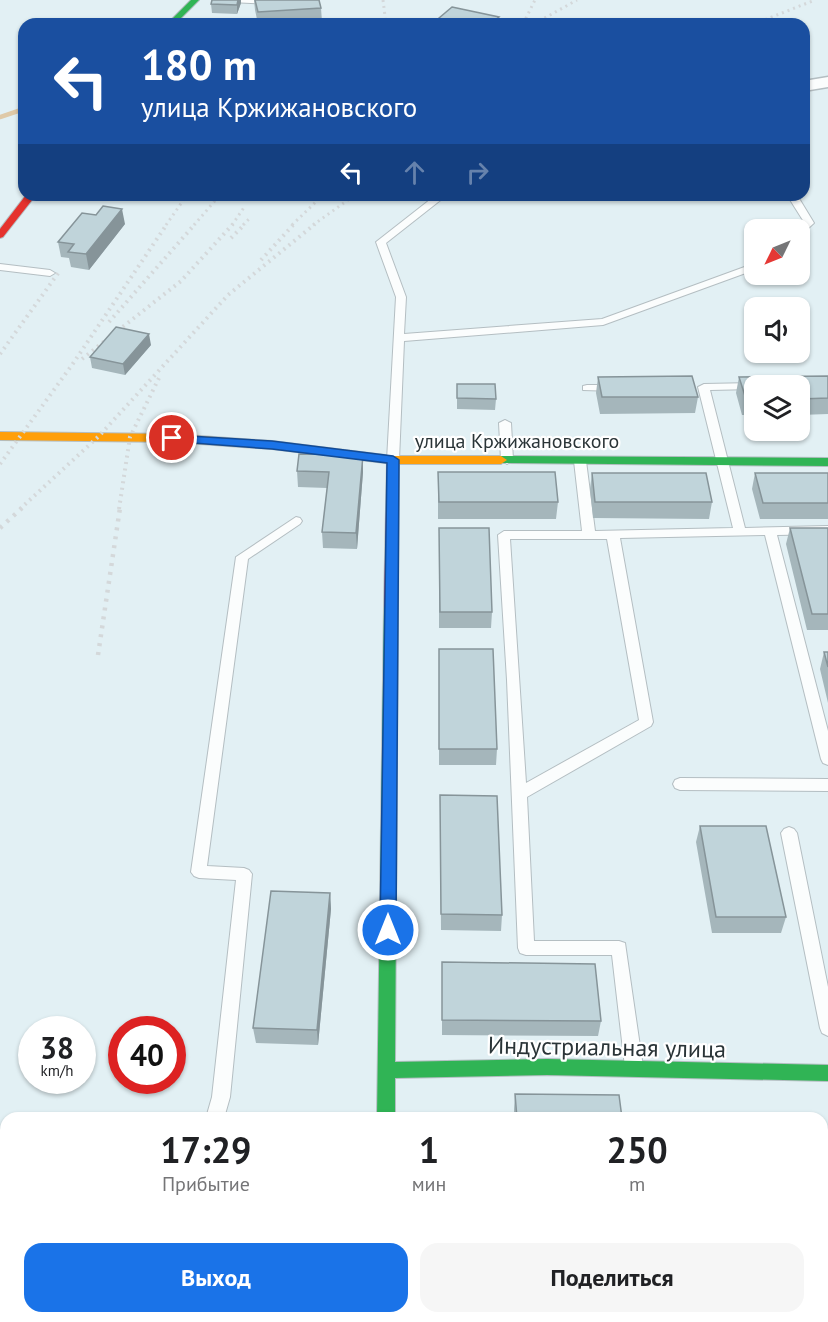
<!DOCTYPE html>
<html lang="ru">
<head>
<meta charset="utf-8">
<style>
  :root { --surface:#fff; --page:#f6f6f6; --text:#202124; --muted:#757577; --accent:#1a73e8 }
  body { margin:0; font-family:"PT Sans",sans-serif; background:var(--page); color:var(--text); height:100vh; display:flex; flex-direction:column; font-size:22px; white-space:nowrap }
  * { box-sizing:border-box; margin:0 }
  p { font-size:20px; color:var(--muted) }
  .icon { flex:none; width:33px; height:33px; fill:none; stroke:currentColor; stroke-width:2; stroke-linecap:round; stroke-linejoin:round }
  .map { position:relative; flex:1; overflow:hidden }
  .panel { position:absolute; left:0px; top:1112px; width:828px; height:212px; display:flex; flex-direction:column; background:var(--surface); border-radius:18px 18px 0 0; box-shadow:0 2px 4px #0004 }
  .panel>* { flex:none }
  .banner { position:absolute; left:18px; top:18px; width:792px; height:183px; border-radius:18px; box-shadow:0 2px 4px #0004; background:#1a4fa0; color:#fff; overflow:hidden }
  .needle { width:39px; rotate:227deg }
  .fabs { position:absolute; left:744px; top:219px; display:grid; gap:12px }
  .fabs a { display:grid; place-items:center; width:66px; height:66px; border-radius:12px; background:var(--surface); box-shadow:0 2px 4px #0004; font-size:30px }
  .speed { position:absolute; left:18px; top:1016px; display:flex; gap:12px; font-size:30px; font-weight:700; text-align:center }
  .speed>* { display:grid; place-content:center; width:78px; height:78px; border-radius:50%; background:var(--surface); box-shadow:0 2px 4px #0004; line-height:1 }
  .speed small { font-size:15px; font-weight:400 }
  .speed .limit { border:9px solid #d22; background:#fff; color:#111 }
  .pin { position:absolute; display:grid; place-items:center; width:51px; height:51px; color:#fff; margin:-26px; border:3px solid #fff; border-radius:50%; box-shadow:0 2px 6px #0007 }
  .me { position:absolute; width:66px; margin:-33px; rotate:0deg; stroke-linejoin:round; filter:drop-shadow(0 0 4px #0008) }
  .turn { display:flex; align-items:center; gap:21px; height:126px; padding:0 24px; font-size:27px }
  .turn .icon { width:78px; height:78px; stroke-width:2.5 }
  .turn b { display:block; font-size:42px; line-height:51px }
  .lanes { display:flex; align-items:center; height:57px; padding:0 24px; background:#0003; justify-content:center; gap:30px; direction:ltr }
  .lanes .off { opacity:.35 }
  .eta { display:flex; justify-content:space-evenly; align-items:center; height:102px; text-align:center }
  .eta b { font-size:36px; font-weight:700; line-height:42px }
  .action { display:flex; gap:12px; margin-top:auto; padding:12px 24px }
  .action a { flex:1; height:69px; border-radius:18px; background:var(--accent); color:#fff; font-size:24px; font-weight:700; line-height:69px; text-align:center }
  .action a+a { background:var(--page); color:var(--text) }
  .map>svg:first-child { display:block }
</style>
</head>
<body>
<div class="map">
<svg width="828" height="1322" viewBox="0 0 828 1322">
  <rect width="100%" height="100%" fill="#e2f0f4"/>
  <g fill="none" stroke-linecap="round" stroke-linejoin="round">
    <path stroke="#dfc9a7" stroke-width="4.5" d="M0,117L24,109"/>
    <g stroke="#b4bec2" stroke-width="2">
      <path id="lane" d="M226,0H273L276,2L272,4L230,2Z
        M436,195H447L386,243L406,297L404,334L602,319L750,265L754,264V270L603,325L404,341L399,460L393,464L387,460L396,297L376,242Z
        M787,195H797L814,223L803,233L800,234V230H796L804,222Z
        M0,264L50,270L55,273L50,276L0,270Z
        M754,383L759,386H754V389L710,390L745,528L828,526V534L777,535L828,731V765L823,763L821,759L765,535L620,538L653,722L651,726L527,797L534,941H619L625,943L643,1067L640,1073L634,1075L628,1073L625,1067L612,955H526L520,953L518,948L507,680L498,535L504,531H582L574,461L580,457L586,461L595,531L733,528L698,387L704,384ZM510,539H607L639,720L526,783Z
        M587,385H615L621,388L615,391L583,390V386Z
        M505,420L511,423L513,460L507,464L501,460L499,423Z
        M296,517L300,518L302,521L300,524L248,559L207,866L244,868L249,870L252,874L230,1097L224,1118H206L212,1097L236,880L199,878L194,876L191,872L236,557Z
        M680,778L828,779V791L680,790L675,788L673,784L675,780Z
        M789,827L794,829L797,833L828,987V1036L822,1033L820,1028L781,833L784,829Z
        M115,1317H136L134,1322H113Z
        M577,1317H597L598,1322H578Z"/>
    </g>
    <g stroke="#b4bec2" stroke-width="3">
      <path id="street" d="M828,77V87L804,91V81Z
        M365,1317H403V1322H365Z"/>
    </g>
    <g stroke="#b4bec2" stroke-width="2">
      <path id="fast" d="M191,0H199L175,24H167Z
        M501,456L828,458V466L497,463L495,460Z
        M391,602L398,607L395,1062L547,1059L828,1065V1081L547,1075L395,1078V1118H377L384,607Z"/>
    </g>
    <g stroke="#b4bec2" stroke-width="2">
      <path id="slow" d="M0,432L172,434L272,441L393,456H501L507,460L501,464H393L272,449L172,442L0,440Z"/>
    </g>
    <g stroke="#b4bec2" stroke-width="2">
      <path id="jam" d="M26,195H36L3,237L0,238V229Z
        M393,456L399,460L398,607L391,612L384,607L387,460Z"/>
    </g>
    <use href="#lane" fill="#fbfdfd" fill-rule="evenodd"/>
    <use href="#street" fill="#fbfdfd" fill-rule="evenodd"/>
    <use href="#fast" fill="#30b455" fill-rule="evenodd"/>
    <use href="#slow" fill="#ff9f0a" fill-rule="evenodd"/>
    <use href="#jam" fill="#e5322d" fill-rule="evenodd"/>
    <path stroke="#d4d8da" stroke-width="3" stroke-dasharray="2 4" stroke-linecap="butt" d="M383,0L386,24
      M523,24L535,0
      M534,24L577,0
      M754,24L815,0
      M166,225L187,195
      M194,225L220,195
      M232,225L245,206
      M243,225L250,218
      M292,225L323,195
      M313,225L355,195"/>
    <path stroke="#d4d8da" stroke-width="4" stroke-dasharray="2 4.5" stroke-linecap="butt" d="M231,238L245,224
      M261,260L294,224
      M109,322L195,224
      M0,354L59,272
      M82,359L181,281L233,224
      M0,464L72,365L167,224
      M20,509L99,436L228,295L315,224
      M119,509L130,437L160,376"/>
    <path stroke="#d4d8da" stroke-width="4.5" stroke-dasharray="3 6" stroke-linecap="butt" d="M0,528L22,508
      M98,655L120,508"/>
  </g>
  <path fill="#a5b6bb" d="M212,0H241V3L237,14L212,13L211,4Z
    M254,0H319L321,8L322,22L287,24H258L255,10Z
    M245,195H277L275,199Z
    M125,224L89,270L71,267L69,258L61,257L58,242Z
    M151,345L125,375L92,368L90,357Z
    M828,376V414L800,415V386H754V415H742L736,393L739,377Z
    M598,377L698,397L695,413L600,414L596,393Z
    M457,384L496,399L495,410L457,409Z
    M363,455V472L357,549L323,548L322,532L327,488L298,487L297,471Z
    M438,472L558,502L556,519H438Z
    M592,473L712,502L709,519L593,518L590,489Z
    M755,473H828V519H760L752,489Z
    M439,528L492,612L491,628H439Z
    M790,528H828V630H807L786,544Z
    M439,649L497,749L496,765H439Z
    M824,652H828V703L820,669Z
    M440,795L502,915L501,931L441,930Z
    M700,826L786,917L781,933H712L696,842Z
    M330,893L331,909L318,1045L256,1043L253,1028Z
    M442,962L601,1021L598,1036L442,1035Z
    M515,1094L622,1118H514V1109Z
    M444,1317H535L534,1322H444Z"/>
  <path fill="#869499" d="M238,0H241V3L237,14V5Z
    M499,17L498,24H491Z
    M122,209L125,224L89,270L86,254Z
    M149,334L151,345L125,375L123,364Z
    M363,455V472L357,549L356,533Z
    M330,893L331,909L318,1045L317,1030Z"/>
  <path fill="#c0d4da" stroke="#869499" stroke-width="1.5" d="M212,0H238L237,5L211,4Z
    M255,0H319L321,8L258,12Z
    M452,7L499,17L491,24H432Z
    M103,206L122,209L86,254L68,252L74,244L58,242L82,213L96,215Z
    M116,327L149,334L123,364L90,357Z
    M692,376L698,397H602L598,377Z
    M828,376V398L800,399V386H754V399H746L739,377Z
    M457,384H495L496,399L457,398Z
    M299,454L363,455L356,533L322,532L329,472L297,471Z
    M438,472H555L558,502H439Z
    M592,473H706L712,502H595Z
    M755,473H828V503H763Z
    M439,528H489L492,612H440Z
    M790,528H828V614H812Z
    M439,649H493L497,749H439Z
    M824,652H828V667Z
    M440,795L497,796L502,915L441,914Z
    M700,826H766L786,917H716Z
    M271,891L330,893L317,1030L253,1028Z
    M442,962L595,964L601,1021L442,1020Z
    M515,1094L619,1095L622,1118H517Z"/>
  <path fill="#1a73e8" stroke="#114b97" stroke-width="1.5" d="M172,435L272,441L393,456L399,460L396,930L394,934L388,936L382,934L380,930L387,463L272,449L167,441L166,438Z"/>
  <g text-anchor="middle" dominant-baseline="central" stroke-width="4.5" stroke-linejoin="round" paint-order="stroke">
    <g font-size="20" fill="#2a3437" stroke="#fff">
      <text x="517" y="441">улица Кржижановского</text>
    </g>
    <g font-size="24" fill="#2a3437" stroke="#fff">
      <text transform="translate(607 1047) rotate(1)">Индустриальная улица</text>
    </g>
  </g>
</svg>
<div class="fabs">
<a><svg class="needle" viewBox="-14 -14 28 28"><path d="M0-13l5 13h-10z" fill="#e53935"/><path d="M0 13l5-13h-10z" fill="#757577"/></svg></a>
<a><svg class="icon" aria-label="sound" viewBox="0 0 24 24"><path d="M4 9h4l5-4v14l-5-4H4zM17 9q2 3 0 6"/></svg></a>
<a><svg class="icon" aria-label="layers" viewBox="0 0 24 24"><path d="M12 4l9 5-9 5-9-5zM3 14l9 5 9-5"/></svg></a>
</div>
<div class="speed"><div>38<small>km/h</small></div><div class="limit">40</div></div>
<div class="pin" style="left:172px;top:438px;background:#d93025"><svg class="icon" aria-label="arrive" viewBox="0 0 24 24"><path d="M6 21V4h12l-3 4 3 4H6"/></svg></div>
<svg class="me" style="left:388px;top:930px" viewBox="-20 -20 40 40"><circle r="17" fill="#1a73e8" stroke="#fff" stroke-width="3"/><path d="M0-11L8 9 0 5-8 9z" fill="#fff"/></svg>
<div class="banner">
<div class="turn"><svg class="icon" aria-label="left" viewBox="0 0 24 24"><path d="M17 20v-9H6M10 6l-5 5 5 5"/></svg><div><b>180 m</b>улица Кржижановского</div></div>
<div class="lanes"><svg class="icon" aria-label="left" viewBox="0 0 24 24"><path d="M17 20v-9H6M10 6l-5 5 5 5"/></svg><svg class="icon off" aria-label="ahead" viewBox="0 0 24 24"><path d="M12 20V5M6 11l6-6 6 6"/></svg><svg class="icon off" aria-label="right" viewBox="0 0 24 24"><path d="M7 20v-9h11M14 6l5 5-5 5"/></svg></div>
</div>
<section class="panel">
<div class="eta">
<div><b>17:29</b><p>Прибытие</p></div>
<div><b>1</b><p>мин</p></div>
<div><b>250</b><p>m</p></div>
</div>
<div class="action"><a>Выход</a><a>Поделиться</a></div>
</section>
</div>
</body>
</html>
